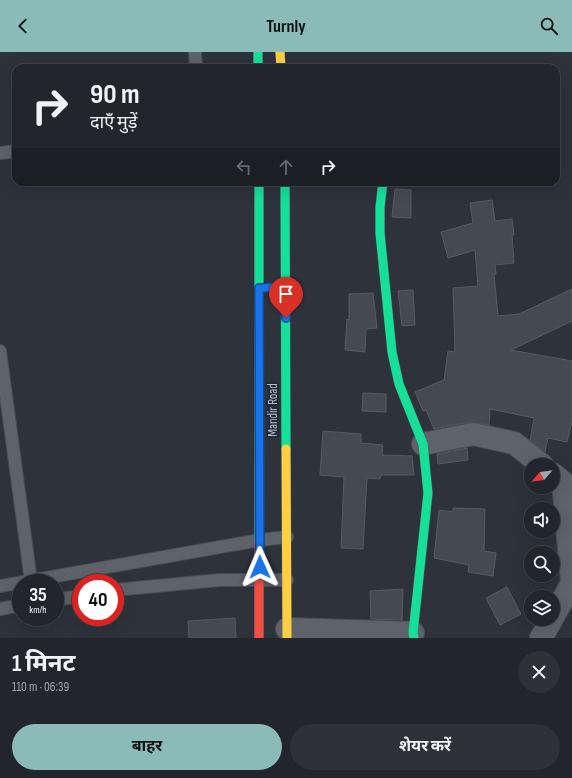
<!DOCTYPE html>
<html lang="hi">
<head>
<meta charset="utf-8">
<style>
  :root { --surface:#22262c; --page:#2e3238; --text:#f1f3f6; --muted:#a2a5a9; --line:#3f4348; --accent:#8bbbb9 }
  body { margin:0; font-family:"Sofia Sans Condensed","Noto Sans Devanagari",sans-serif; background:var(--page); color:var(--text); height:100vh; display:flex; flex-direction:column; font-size:15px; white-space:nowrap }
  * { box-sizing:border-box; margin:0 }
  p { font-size:13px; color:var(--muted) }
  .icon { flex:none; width:22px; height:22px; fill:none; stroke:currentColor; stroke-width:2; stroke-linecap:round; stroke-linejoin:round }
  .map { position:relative; height:586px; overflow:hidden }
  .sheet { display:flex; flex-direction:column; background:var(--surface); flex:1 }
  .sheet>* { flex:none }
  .top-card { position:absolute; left:12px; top:12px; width:548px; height:122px; border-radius:12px; box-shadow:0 4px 16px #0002,0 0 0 1px var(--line); background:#22262c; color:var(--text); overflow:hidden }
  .needle { width:26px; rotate:242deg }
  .buttons { position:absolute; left:524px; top:406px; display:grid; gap:8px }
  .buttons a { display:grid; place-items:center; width:36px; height:36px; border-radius:50%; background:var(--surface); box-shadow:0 4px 16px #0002,0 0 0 1px var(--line); font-size:20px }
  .speed { position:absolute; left:12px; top:522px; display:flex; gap:8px; font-size:20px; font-weight:700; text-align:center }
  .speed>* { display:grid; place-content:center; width:52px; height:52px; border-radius:50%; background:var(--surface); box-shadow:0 4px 16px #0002,0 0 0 1px var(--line); line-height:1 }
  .speed small { font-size:10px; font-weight:400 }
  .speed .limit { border:6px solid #d22; background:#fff; color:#111 }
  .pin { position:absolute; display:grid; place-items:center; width:34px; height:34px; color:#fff; margin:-41px -17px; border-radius:50% 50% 50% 0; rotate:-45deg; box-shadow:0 0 4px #0007 }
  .pin .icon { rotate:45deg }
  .me { position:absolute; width:44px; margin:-22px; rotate:359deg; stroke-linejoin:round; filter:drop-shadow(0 0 3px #0008) }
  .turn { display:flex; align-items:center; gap:14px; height:84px; padding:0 12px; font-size:18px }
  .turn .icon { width:52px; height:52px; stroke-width:2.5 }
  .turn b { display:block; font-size:28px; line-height:34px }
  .lanes { display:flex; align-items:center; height:38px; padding:0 12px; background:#0003; justify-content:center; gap:20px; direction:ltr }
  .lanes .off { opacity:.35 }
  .round { display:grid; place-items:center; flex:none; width:42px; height:42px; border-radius:21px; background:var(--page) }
  .summary { display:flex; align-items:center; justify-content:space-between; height:68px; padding:0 12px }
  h1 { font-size:24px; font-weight:700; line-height:30px }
  .action { display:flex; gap:8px; margin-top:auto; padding:8px 12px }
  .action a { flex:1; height:46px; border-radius:24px; background:var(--accent); color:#111; font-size:16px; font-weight:700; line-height:46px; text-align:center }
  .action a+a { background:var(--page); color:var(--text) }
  header { display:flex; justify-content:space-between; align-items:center; height:52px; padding:0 12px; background:var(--accent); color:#111; font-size:18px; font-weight:700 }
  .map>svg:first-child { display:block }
</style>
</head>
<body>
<header><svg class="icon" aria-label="back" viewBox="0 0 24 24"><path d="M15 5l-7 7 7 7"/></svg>Turnly<svg class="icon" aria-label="search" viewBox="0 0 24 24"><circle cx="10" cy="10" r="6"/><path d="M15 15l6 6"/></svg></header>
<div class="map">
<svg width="572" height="586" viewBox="0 0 572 586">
  <rect width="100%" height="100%" fill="#2e323b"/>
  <path fill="#454950" stroke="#565a63" d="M395,137L411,138V166L392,165Z
    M492,148L495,169L512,167L514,183H512L514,211L495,213L496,222H494L498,264L519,262L572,237V269L511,298L572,309V369L567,390L548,386L545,400L530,388L534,366L490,357L489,373L471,370L434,377L426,358L423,359L415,340L444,328L448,299L455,300L453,236L478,234L475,198L448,206L441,180L473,171L470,151Z
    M413,238L415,273L402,274L398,239Z
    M373,241L377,276L366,277L365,300L345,298L347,267L349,268V242Z
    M363,341L386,342V360L362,359Z
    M323,379L361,382V391L383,393L382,403L412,404L414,423H381L380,427L367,426L363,497L341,496L344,425L320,423Z
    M467,396L468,408L438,412L437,402Z
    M453,456L485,457L484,499L496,501L493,524L468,520L469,513L434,506L439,458L453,460Z
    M507,535L521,562L500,573L486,546Z
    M403,537L402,568L371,567L370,539Z
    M235,566L236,586H189L188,569Z"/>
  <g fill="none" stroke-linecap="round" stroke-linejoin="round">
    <g stroke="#4a4d54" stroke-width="14">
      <path id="lane" d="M195,0L196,16
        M0,101L16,99
        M0,299L31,529
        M0,534L260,488L287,485
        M115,538L219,528H287
        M55,548L81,544
        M0,557L21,553"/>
    </g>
    <g stroke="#4a4d54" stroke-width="24">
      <path id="street" d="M423,392L473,382L514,391L542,413
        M553,422L563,430L572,531L553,565
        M287,577L413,581
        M541,586L552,567"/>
    </g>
    <g stroke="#4a4d54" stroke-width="10">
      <path id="fast" d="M258,0V16
        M259,130V488
        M285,130L286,397
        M383,130L380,155V181L392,300L399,332L423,392L428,441L413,581L414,586"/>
    </g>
    <g stroke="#4a4d54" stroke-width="10">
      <path id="slow" d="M280,0L281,16
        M286,397L287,586"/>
    </g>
    <g stroke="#4a4d54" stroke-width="10">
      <path id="jam" d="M259,488V586"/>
    </g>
    <use href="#lane" stroke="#5e6269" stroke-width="12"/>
    <use href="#street" stroke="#5e6269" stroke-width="22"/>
    <use href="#fast" stroke="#16e098" stroke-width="9"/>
    <use href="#slow" stroke="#ffcf43" stroke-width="9"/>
    <use href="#jam" stroke="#f24e42" stroke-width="9"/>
  </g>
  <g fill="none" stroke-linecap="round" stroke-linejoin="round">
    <g stroke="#114b97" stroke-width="10">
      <path id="route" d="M260,515L259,236L286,235V266"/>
    </g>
    <use href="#route" stroke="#1a73e8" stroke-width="7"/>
  </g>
  <g text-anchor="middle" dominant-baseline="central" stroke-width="3.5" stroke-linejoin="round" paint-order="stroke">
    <g font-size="13" fill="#b9bfcb" stroke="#212836">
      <text transform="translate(273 358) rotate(-90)">Mandir Road</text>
    </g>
  </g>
</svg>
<div class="buttons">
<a><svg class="needle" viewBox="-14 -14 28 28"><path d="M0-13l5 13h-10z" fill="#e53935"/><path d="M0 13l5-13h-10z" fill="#a2a5a9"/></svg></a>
<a><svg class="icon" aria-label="sound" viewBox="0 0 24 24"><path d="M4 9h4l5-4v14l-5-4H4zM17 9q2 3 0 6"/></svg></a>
<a><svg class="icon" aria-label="search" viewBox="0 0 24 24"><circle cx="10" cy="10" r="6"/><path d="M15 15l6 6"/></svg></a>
<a><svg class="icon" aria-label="layers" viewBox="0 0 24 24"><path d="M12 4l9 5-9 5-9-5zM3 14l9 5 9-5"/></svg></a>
</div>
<div class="speed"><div>35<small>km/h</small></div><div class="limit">40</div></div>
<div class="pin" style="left:286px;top:266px;background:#d93025"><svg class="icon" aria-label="arrive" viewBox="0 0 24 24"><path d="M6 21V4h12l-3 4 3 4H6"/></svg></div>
<svg class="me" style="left:260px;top:515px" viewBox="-20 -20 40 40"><path d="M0-17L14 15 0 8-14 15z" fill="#1a73e8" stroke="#fff" stroke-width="4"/></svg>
<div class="top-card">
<div class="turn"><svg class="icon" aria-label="right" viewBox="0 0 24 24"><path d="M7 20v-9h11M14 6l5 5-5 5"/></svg><div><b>90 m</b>दाएँ मुड़ें</div></div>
<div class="lanes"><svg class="icon off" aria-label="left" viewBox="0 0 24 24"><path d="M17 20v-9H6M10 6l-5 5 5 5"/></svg><svg class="icon off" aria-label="ahead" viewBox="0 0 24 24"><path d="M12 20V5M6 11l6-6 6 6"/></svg><svg class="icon" aria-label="right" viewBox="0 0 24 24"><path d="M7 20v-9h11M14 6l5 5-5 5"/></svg></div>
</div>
</div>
<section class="sheet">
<div class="summary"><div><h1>1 मिनट</h1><p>110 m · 06:39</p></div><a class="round"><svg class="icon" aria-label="close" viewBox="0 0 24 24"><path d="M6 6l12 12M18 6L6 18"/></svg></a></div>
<div class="action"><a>बाहर</a><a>शेयर करें</a></div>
</section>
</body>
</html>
